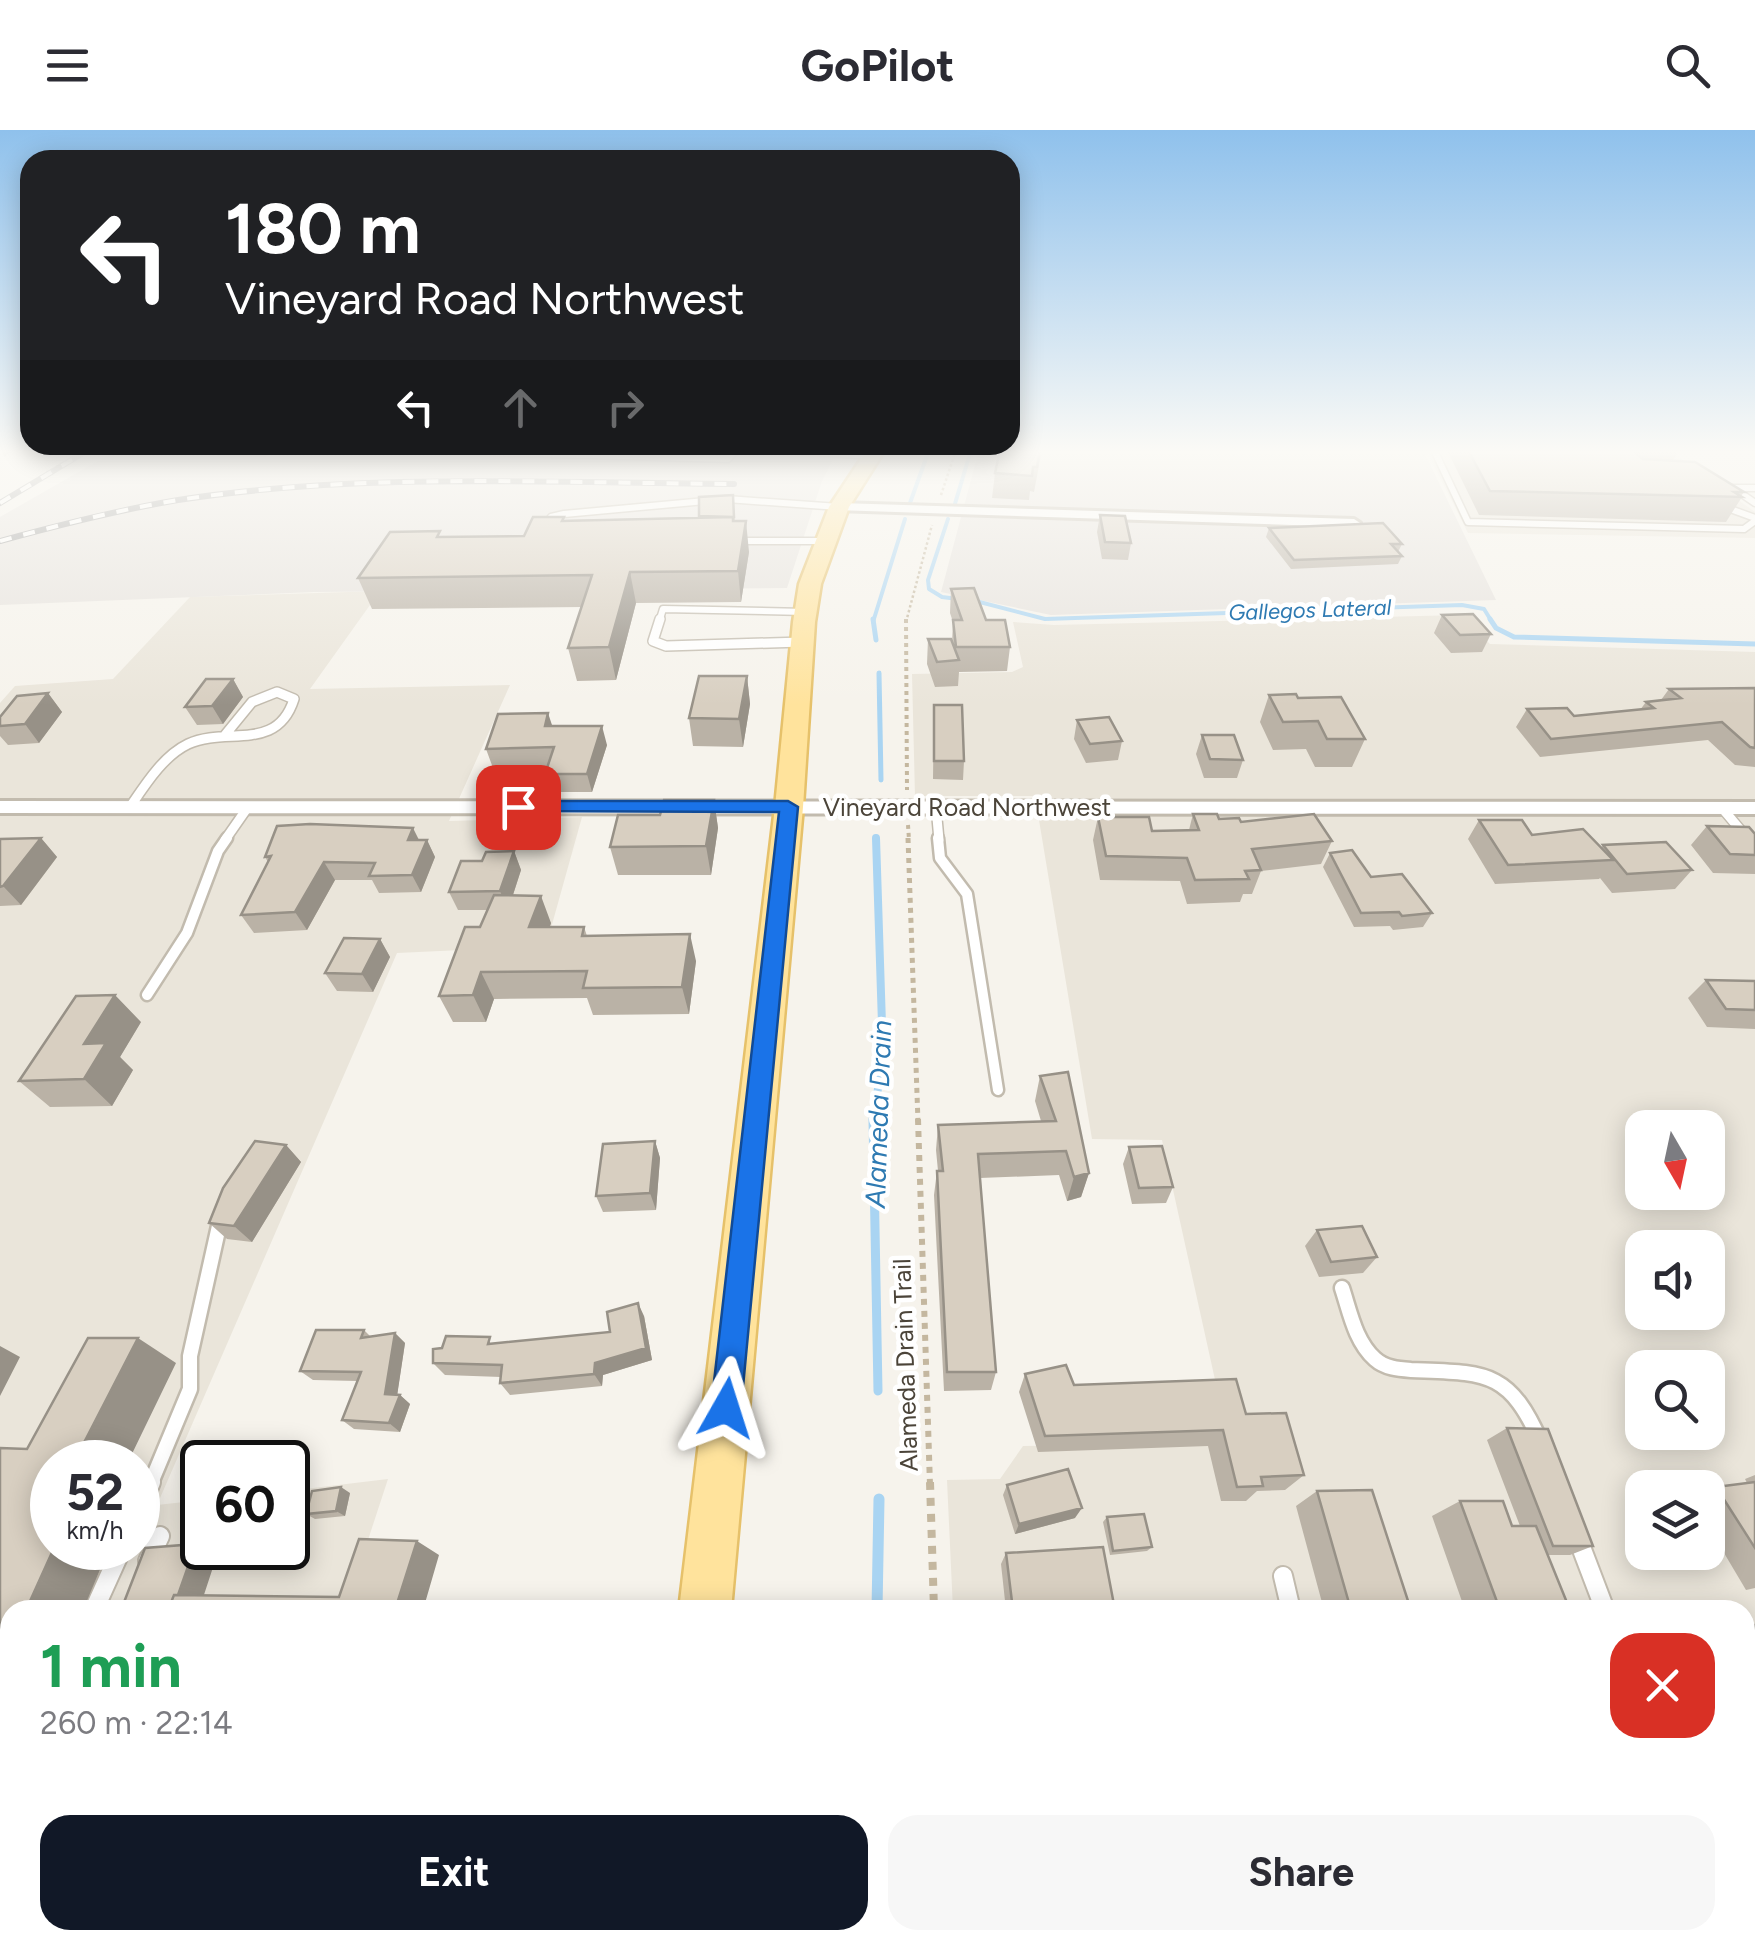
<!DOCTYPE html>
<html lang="en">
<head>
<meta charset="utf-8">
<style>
  :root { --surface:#fff; --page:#f7f7f7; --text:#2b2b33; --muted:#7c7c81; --accent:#111827 }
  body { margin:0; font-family:Figtree,sans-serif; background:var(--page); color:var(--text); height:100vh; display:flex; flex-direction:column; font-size:38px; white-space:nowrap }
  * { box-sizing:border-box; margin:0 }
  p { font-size:32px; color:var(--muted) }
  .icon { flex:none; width:55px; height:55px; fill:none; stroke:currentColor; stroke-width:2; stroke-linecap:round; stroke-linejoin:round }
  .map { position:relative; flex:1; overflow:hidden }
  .panel { position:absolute; left:0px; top:1470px; width:1755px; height:350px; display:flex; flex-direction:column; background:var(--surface); border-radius:30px 30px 0 0; box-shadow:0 5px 25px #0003 }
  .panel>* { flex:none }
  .banner { position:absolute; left:20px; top:20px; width:1000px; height:305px; border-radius:30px; box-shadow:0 5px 25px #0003; background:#202124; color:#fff; overflow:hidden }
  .needle { width:65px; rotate:171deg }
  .fabs { position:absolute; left:1625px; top:980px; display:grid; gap:20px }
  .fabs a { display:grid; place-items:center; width:100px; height:100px; border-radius:20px; background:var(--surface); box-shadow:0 5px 25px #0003; font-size:50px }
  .speed { position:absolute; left:30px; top:1310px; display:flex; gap:20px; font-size:50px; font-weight:700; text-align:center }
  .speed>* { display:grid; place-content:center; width:130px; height:130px; border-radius:50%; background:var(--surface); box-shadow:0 5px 25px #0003; line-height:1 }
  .speed small { font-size:25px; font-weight:400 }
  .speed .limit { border:5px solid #111; border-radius:15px; background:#fff; color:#111 }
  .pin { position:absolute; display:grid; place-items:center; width:85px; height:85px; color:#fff; margin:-42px; border-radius:20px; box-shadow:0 5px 15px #0006 }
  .me { position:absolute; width:110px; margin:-55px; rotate:6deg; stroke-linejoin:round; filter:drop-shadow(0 0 8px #0008) }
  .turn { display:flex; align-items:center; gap:35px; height:210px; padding:0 40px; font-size:45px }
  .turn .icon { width:130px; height:130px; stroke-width:2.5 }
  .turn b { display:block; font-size:70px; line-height:85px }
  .lanes { display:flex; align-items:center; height:95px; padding:0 40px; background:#0003; justify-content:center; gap:50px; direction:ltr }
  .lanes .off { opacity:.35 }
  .round { display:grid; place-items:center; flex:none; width:105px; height:105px; border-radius:30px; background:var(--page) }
  .head { display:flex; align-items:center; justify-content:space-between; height:170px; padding:0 40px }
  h1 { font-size:60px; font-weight:700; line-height:75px; color:#1e9e55 }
  .button { display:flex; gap:20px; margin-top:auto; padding:20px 40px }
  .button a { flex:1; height:115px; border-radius:30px; background:var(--accent); color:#fff; font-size:40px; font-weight:700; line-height:115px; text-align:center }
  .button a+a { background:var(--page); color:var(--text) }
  header { display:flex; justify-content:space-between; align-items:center; height:130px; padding:0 40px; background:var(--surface); font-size:45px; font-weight:700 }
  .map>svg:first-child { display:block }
</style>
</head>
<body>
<header><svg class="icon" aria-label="menu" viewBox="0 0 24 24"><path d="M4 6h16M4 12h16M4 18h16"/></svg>GoPilot<svg class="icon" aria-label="search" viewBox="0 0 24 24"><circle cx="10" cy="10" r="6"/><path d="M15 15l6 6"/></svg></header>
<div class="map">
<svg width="1755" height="1820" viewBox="0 0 1755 1820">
  <rect width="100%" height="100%" fill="#f6f3ec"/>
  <path fill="#eae5da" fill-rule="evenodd" d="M1426,320H1669L1755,382V408L1468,403Z
    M380,461L310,559L510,555L449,691L582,687L546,816L397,823L157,1375L202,1370V1418H288V1361L388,1349L345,1480H10V1647H0V573L15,556L113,549L190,467ZM52,1332H138V1418H52Z
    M1460,485L1490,514L1755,522V1820H974V1810H1745V1480H953L947,1350L1000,1349L1023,1316L1229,1313L1162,1010L1092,1009L1035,666H915L912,544L1012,542L1023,537L1013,492L1054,495ZM1642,998H1708V1062H1642ZM1642,1118H1708V1182H1642ZM1642,1238H1708V1302H1642ZM1642,1358H1708V1422H1642Z"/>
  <path fill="#e6e2dd" d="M117,320H838L822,351L787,458L314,462L0,475V387Z
    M979,320H1423L1496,470L1051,485L941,462Z"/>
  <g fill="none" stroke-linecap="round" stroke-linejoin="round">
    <path stroke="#a9d4f2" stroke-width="4" d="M910,373L929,320
      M954,377L971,320
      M948,389L928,450L929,459L942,467L958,469
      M972,470L1045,489L1462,475L1484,479L1492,492
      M873,492L905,389"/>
    <path stroke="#a9d4f2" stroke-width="5" d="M873,489L876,510
      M1490,489L1496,498L1514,507L1755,514
      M879,543L881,650"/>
    <path stroke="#a9d4f2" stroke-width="8" d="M873,992L883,925L876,708"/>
    <path stroke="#a9d4f2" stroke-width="9" d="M873,989L878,1261"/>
    <path stroke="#a9d4f2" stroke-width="11" d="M877,1480L879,1369
      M879,1820L880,1810"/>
    <g stroke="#c2bbae" stroke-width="9">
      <path id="lane-far4" d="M411,320L728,329L736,320
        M786,320L872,326
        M1434,320L1468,392L1744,399L1755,391
        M1755,358H1733L1755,373
        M1722,376L1755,388
        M544,397L551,387L564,384L727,369L839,377
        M736,411H826
        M659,492L663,479L806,482"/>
    </g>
    <g stroke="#c2bbae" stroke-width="12">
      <path id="lane-far3" d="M660,489L653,511L666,516L802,512
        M130,677C145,655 163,626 188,614C227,596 277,623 294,569L277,562L252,572L225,605
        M936,677L939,710
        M1722,678L1749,710
        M225,710L248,677"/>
    </g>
    <g stroke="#c2bbae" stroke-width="15">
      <path id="lane-far2" d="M938,708L940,728L967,764L998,960
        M1747,708L1755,717
        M147,865L187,803L218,721L227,708"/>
    </g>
    <g stroke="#c2bbae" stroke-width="19">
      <path id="lane-far1" d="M1342,1158C1350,1182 1355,1211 1375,1229C1385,1238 1398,1239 1411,1240C1485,1243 1509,1239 1541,1313
        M150,1355L190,1259V1226L221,1087"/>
    </g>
    <g stroke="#c2bbae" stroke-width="22">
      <path id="lane" d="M138,1384L151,1352
        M1578,1409L1605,1480
        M148,1431L160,1406
        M1283,1446L1291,1480
        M94,1480L122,1418
        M1745,1780L1755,1805
        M1584,1820L1586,1810"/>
    </g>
    <g stroke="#c2bbae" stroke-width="6">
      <path id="street" d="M839,373L1354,389L1360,393L1354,397L835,380L833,377Z
        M0,671L1755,672V684L0,683Z
        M0,1667L10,1668V1706L0,1705Z
        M1745,1671H1755V1709H1745Z"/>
    </g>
    <g stroke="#e6c16a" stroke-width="5">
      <path id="primary" d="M867,320H885L849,377L821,454L815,492L803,677L731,1480H679L775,677L793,492L799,454L829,377Z
        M644,1810H706L705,1820H643Z"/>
    </g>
    <path stroke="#c4b79f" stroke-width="2.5" stroke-dasharray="2.5 2.5" stroke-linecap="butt" d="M941,365L956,320
      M906,492L932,395"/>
    <path stroke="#c4b79f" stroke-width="4" stroke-dasharray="4 4" stroke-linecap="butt" d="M906,489L907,660
      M908,695L909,710"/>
    <path stroke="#c4b79f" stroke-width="5" stroke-dasharray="5 5" stroke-linecap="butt" d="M908,708L918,992"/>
    <path stroke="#c4b79f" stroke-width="6" stroke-dasharray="6 6" stroke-linecap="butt" d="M918,989L930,1355"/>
    <path stroke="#c4b79f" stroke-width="8" stroke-dasharray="8 8" stroke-linecap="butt" d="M930,1352L934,1480
      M943,1810L944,1820"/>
    <use href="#lane-far4" stroke="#fff" stroke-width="6"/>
    <use href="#lane-far3" stroke="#fff" stroke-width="9"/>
    <use href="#lane-far2" stroke="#fff" stroke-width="10"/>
    <use href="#lane-far1" stroke="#fff" stroke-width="14"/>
    <use href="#lane" stroke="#fff" stroke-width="18"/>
    <use href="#street" fill="#fff" fill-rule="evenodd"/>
    <use href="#primary" fill="#ffe39c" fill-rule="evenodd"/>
    <g stroke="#9a9a9a" stroke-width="6">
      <path id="rail" d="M0,373L88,320
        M0,411C59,395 118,380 178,370C361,342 550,353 734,354"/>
    </g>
    <use href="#rail" stroke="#fff" stroke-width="4" stroke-dasharray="12" stroke-linecap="butt"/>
  </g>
  <path fill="#bab2a6" d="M215,320H273L265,327L218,326Z
    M1000,320H1042L1034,362L1030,361L1029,370L992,368L995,343Z
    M1447,320H1679L1673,330L1744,362L1741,366L1742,367L1726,392L1479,385Z
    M733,365L735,391L749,422L741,472L636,473L616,550L577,551L568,518L582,477L372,479L358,448L442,407L524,406L564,390L699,387Z
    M1100,385L1131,413L1128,430L1102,429L1097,402Z
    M1269,398L1402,414L1398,422L1402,426L1398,434L1291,439L1266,407Z
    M951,459L986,490L1010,517L1007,541L959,542L958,556L935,557L927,534L928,509L952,511L953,492L950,483Z
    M1442,485L1491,504L1482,522L1451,523L1434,503Z
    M747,546L750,574L743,617L693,616L689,588Z
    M233,549L243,567L223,594L197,595L185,577Z
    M1755,558V637L1735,635L1708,610L1540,627L1516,597L1527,579L1574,586L1640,580L1646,572L1661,570L1669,559Z
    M48,563L62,582L39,613L8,615L0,606V587Z
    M1269,565L1298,568L1365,609L1352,637H1315L1306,619L1273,620L1260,592Z
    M934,575L964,631L963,650L933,649Z
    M1077,590L1122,611L1118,630L1086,633L1074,609Z
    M552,596L607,615L592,662H551L545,644L547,636L493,638L486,619Z
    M1202,605L1243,630L1237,648H1204L1196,624Z
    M714,670L718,698L711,745H618L610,717L660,685Z
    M1193,684L1241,692L1332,711L1321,734L1261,741L1252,764H1243L1240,772L1187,774L1180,751L1100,750L1093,710L1098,687L1152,701L1189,700Z
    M1479,690L1532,705L1601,718L1603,715L1692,740L1675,759L1612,763L1600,748L1599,749L1495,754L1468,709Z
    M1707,696L1755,704V744L1713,743L1691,715Z
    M41,708L57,727L21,775L0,776V709Z
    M427,710L435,727L421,762L379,763L372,750H335L307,800L254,803L241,785L268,732L265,727Z
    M514,721L521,740L513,765L551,793L550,797H584L587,806L696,831L689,884L593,885L587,868L494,869L486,892H453L439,866L480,797L487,780H458L449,762L482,731Z
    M1330,723L1432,783L1423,797L1393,800L1390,796L1354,797L1323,737Z
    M380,809L390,827L373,862L337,861L325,843Z
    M1706,850L1755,851V899L1707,897L1688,868Z
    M141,892L120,927L133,940L112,976L50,977L19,951Z
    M1040,946L1089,1043L1081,1067L1067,1071L1059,1045L980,1048L996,1242L991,1260L944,1261L934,1065L937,1041H938L936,1020L938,995L1041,991L1035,971Z
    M655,1011L660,1028L656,1080L603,1082L596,1066Z
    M286,1015L301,1032L252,1112L227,1109L209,1093Z
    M1129,1017L1173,1057L1166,1073L1132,1074L1123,1034Z
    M1317,1100L1377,1127L1363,1143L1319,1147L1305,1116Z
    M644,1186L652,1230L603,1245L602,1256L510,1265L500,1253L501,1247L445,1245L433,1233L496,1213L610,1202Z
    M364,1200L370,1206L395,1203L405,1213L397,1265H400L410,1274L400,1302L354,1299L342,1290L357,1251L313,1250L300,1241Z
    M176,1233L52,1332L109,1418L83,1480H10V1537H0V1318L27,1319Z
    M1025,1244L1074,1255L1246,1284L1304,1345L1285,1360L1257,1361L1246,1371H1221L1208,1316L1038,1322L1019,1262Z
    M1507,1298L1593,1416L1570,1425H1547L1570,1480H1465L1432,1386L1460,1371L1512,1396H1520L1487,1310Z
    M1755,1345V1458L1746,1460L1708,1396V1361L1716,1357L1747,1353L1745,1349Z
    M1007,1355L1075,1388L1015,1404L1003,1365Z
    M1317,1361L1411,1480H1324L1296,1376Z
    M350,1363L345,1386L315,1389L306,1384Z
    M1107,1387L1152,1417L1147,1421L1110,1425L1103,1392Z
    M1006,1423L1115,1480H1006L1001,1434Z
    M1745,1495H1755V1594L1745,1573Z"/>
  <path fill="#979187" d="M0,320H15L4,327Z
    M263,320H273L265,327Z
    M746,391L749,422L741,472L738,441Z
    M630,442L636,473L616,550L609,517Z
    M747,546L750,574L743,617L739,589Z
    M233,549L243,567L223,594L212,576Z
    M48,563L62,582L39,613L25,594Z
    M548,583L554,601L545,596Z
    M602,596L607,615L592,662L587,644Z
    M714,670L718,698L711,745L706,716Z
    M413,698L422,716L408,710Z
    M41,708L57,727L21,775L3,756Z
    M427,710L435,727L421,762L412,745Z
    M514,721L521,740L508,780L500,761Z
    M324,732L335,750L307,800L295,782Z
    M541,766L551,793L540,824L529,797Z
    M690,804L696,831L689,884L682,857Z
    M380,809L390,827L373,862L362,844Z
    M481,842L494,869L486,892L473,865Z
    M115,865L141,892L120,927L133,940L112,976L84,949V914Z
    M655,1011L660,1028L656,1080L650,1063Z
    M286,1015L301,1032L252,1112L234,1096Z
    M1089,1043L1081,1067L1067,1071L1074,1047Z
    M638,1173L644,1186L652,1230L603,1245L602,1256L594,1244L595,1233Z
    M395,1203L405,1213L396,1273L385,1264Z
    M138,1208L176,1233L128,1332H74Z
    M0,1216L20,1227L0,1266Z
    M400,1265L410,1274L400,1302L389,1293Z
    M341,1357L350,1363L345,1386L336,1381Z
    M1082,1378L1075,1388L1015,1404L1019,1394Z
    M417,1411L439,1425L423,1480H395Z
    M196,1414L218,1422L199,1480H173Z
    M54,1418H109L83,1480H26Z
    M348,1810H387L385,1820H346Z"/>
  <path fill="#d8cfc1" stroke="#979187" stroke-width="2.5" d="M1000,320H1040L1037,337H1033L1032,346L995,343Z
    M1468,320H1632L1643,329L1695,332L1744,362H1734L1742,367L1490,361Z
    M733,365L734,387L699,386V367Z
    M1100,385L1125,386L1131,413L1105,412Z
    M533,387H564L562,391L733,387V391H746L738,441L630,442L609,517L568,518L592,445L358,448L390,402L440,401L437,407L524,406Z
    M1383,393L1402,414H1391L1402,426L1294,430L1269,398Z
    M974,458L986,490H1005L1010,517H956L953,490H962L951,459Z
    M1473,484L1491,504L1460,505L1442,485Z
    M928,509H951L959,530L937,532Z
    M699,546H747L739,589L689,588Z
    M206,549H233L212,576L185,577Z
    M1755,558V618L1750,617L1722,592L1551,609L1527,579L1567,578L1574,586L1654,578L1646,572L1681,568L1669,559Z
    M48,563L25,594L0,596V587L17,566Z
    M1296,564L1298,568L1341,567L1365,609H1327L1318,591L1283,592L1269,565Z
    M934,575H962L964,631H934Z
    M548,583L545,596H602L587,644H545L554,617L486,619L498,584Z
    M1109,587L1122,611L1090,614L1077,590Z
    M1202,605H1234L1243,630L1210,629Z
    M664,670H714L706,716L610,717L618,685H660Z
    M1193,684H1217L1219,689L1239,688L1241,692L1314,684L1332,711L1252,719L1261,740L1245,741L1249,749L1195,750L1187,728L1106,726L1098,687H1149L1152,701L1199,700Z
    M1479,690H1522L1532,705L1583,699L1613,730L1508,735Z
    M310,694L413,698L408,710H427L412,745L369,746L375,733L324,732L295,782L241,785L271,726L265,727L277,696Z
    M1707,696L1749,697L1755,704V725L1730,724Z
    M41,708L3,756L0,757V709Z
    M1666,712L1692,740L1627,744L1603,715Z
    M1352,720L1371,747L1402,744L1432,783L1402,786L1399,782L1361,783L1330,723Z
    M514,721L500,761L449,762L461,731H482L486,722Z
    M494,765L541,766L529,797H584L582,806L690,804L682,857L583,858L587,841L481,842L473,865L439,866L465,797H480Z
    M344,808L380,809L362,844L325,843Z
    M1706,850L1755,851V880L1726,879Z
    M115,865L84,914L106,913L84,949L19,951L76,866Z
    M1068,942L1089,1043L1074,1047L1066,1021L978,1024L996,1242H947L937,1041H943L938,995L1056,991L1040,946Z
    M255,1011L286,1015L234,1096L209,1093L223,1058Z
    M655,1011L650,1063L596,1066L603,1014Z
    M1162,1016L1173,1057L1139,1058L1129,1017Z
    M1362,1096L1377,1127L1331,1132L1317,1100Z
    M638,1173L646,1218L595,1233L594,1244L500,1253L502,1235L433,1233V1219L442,1218L446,1206L490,1207L488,1214L610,1202L607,1182Z
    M316,1200H364L361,1208L395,1203L385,1264L400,1265L389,1293L342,1290L361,1242L300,1241Z
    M88,1208H138L74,1332H52V1418H54L26,1480H10V1516L5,1528H0V1318L27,1319Z
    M1066,1235L1074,1255L1236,1249L1246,1284L1286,1283L1304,1345L1261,1347L1263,1356L1237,1357L1223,1300L1045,1306L1025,1244Z
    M1507,1298L1548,1299L1593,1416H1553Z
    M1068,1339L1082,1378L1019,1394L1007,1355Z
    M1755,1352V1418L1716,1357Z
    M341,1357L336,1381L306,1384L312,1361Z
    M1372,1360L1411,1480H1351L1317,1361Z
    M1460,1371H1503L1512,1396H1536L1570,1480H1500Z
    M1144,1384L1152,1417L1113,1421L1107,1387Z
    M359,1409L417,1411L395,1480H168L174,1465L339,1467Z
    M196,1414L178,1465H174L168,1480H121L145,1418Z
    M1103,1417L1115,1480H1013L1006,1423Z
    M1745,1495H1755V1524L1745,1504Z
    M240,1810H348L346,1820H237Z"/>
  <linearGradient id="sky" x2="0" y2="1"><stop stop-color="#8fc1ec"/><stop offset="0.56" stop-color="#fbfaf6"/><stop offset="1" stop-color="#fbfaf6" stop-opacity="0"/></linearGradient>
  <rect width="1755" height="575" fill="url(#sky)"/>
  <path fill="#1a73e8" stroke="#114b97" stroke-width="2.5" d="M518,671H788L798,677L741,1278L737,1288L726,1293L715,1288L711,1278L779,682L512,681V673Z"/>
  <g text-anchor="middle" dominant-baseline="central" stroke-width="9" stroke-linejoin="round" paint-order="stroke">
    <g font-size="22" font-style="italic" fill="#2e7ab2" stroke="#fff">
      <text transform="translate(1310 480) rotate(-2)">Gallegos Lateral</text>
    </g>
    <g font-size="25" fill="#4b4439" stroke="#fff">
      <text x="967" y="677">Vineyard Road Northwest</text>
      <text transform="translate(905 1235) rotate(-92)">Alameda Drain Trail</text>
    </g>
    <g font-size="28" font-style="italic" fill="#2e7ab2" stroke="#fff">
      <text transform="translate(878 984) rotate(-88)">Alameda Drain</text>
    </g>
  </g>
</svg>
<div class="fabs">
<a><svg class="needle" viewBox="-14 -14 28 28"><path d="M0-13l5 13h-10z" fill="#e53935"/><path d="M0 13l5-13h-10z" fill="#7c7c81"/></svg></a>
<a><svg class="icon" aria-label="sound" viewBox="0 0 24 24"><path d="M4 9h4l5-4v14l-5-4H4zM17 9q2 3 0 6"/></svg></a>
<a><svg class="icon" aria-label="search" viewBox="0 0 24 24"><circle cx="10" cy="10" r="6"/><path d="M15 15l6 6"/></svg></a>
<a><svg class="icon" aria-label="layers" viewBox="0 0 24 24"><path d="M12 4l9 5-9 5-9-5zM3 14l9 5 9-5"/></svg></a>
</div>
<div class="speed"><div>52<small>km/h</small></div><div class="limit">60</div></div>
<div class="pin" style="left:518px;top:677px;background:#d93025"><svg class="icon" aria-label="arrive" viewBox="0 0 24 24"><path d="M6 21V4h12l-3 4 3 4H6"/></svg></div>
<svg class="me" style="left:726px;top:1278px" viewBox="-20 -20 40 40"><path d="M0-17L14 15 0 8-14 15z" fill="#1a73e8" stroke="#fff" stroke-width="4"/></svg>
<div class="banner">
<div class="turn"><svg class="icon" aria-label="left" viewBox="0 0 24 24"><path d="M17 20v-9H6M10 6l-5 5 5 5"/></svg><div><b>180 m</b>Vineyard Road Northwest</div></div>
<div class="lanes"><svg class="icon" aria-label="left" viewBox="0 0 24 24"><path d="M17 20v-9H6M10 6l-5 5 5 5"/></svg><svg class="icon off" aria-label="ahead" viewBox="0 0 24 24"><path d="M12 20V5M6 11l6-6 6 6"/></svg><svg class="icon off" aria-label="right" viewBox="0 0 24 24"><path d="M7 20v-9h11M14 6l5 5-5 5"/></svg></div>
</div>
<section class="panel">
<div class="head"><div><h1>1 min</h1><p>260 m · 22:14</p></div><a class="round" style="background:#d93025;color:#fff"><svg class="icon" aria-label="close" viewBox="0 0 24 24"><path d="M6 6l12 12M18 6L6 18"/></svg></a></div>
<div class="button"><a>Exit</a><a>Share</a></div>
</section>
</div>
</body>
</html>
